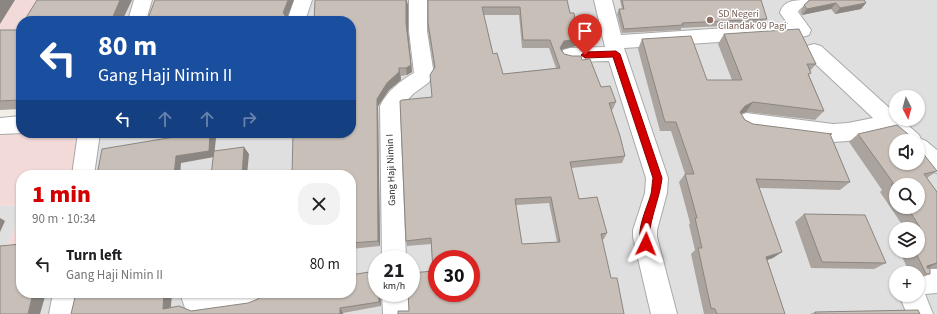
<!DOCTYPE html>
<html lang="en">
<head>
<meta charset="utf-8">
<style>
  :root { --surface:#fff; --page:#f2f2f2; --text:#202124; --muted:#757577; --accent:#d40000 }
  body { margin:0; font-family:"Source Sans 3",sans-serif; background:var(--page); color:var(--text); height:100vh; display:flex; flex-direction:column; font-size:15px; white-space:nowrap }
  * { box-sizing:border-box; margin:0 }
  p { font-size:13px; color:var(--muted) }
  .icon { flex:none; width:22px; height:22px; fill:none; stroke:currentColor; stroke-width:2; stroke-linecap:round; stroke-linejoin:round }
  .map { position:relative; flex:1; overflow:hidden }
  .side { position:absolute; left:16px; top:170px; width:340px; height:128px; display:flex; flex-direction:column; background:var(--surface); border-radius:16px; box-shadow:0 1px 3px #0004 }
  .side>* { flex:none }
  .banner { position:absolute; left:16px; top:16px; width:340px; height:122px; border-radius:16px; box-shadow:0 1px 3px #0004; background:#1a4fa0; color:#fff; overflow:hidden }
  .needle { width:26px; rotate:174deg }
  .tools { position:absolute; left:889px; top:90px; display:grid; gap:8px }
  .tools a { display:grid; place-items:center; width:36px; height:36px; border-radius:50%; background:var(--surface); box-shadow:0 1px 3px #0004; font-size:20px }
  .speed { position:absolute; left:368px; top:250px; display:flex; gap:8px; font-size:20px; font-weight:700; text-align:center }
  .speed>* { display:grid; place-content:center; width:52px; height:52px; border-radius:50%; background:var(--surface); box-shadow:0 1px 3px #0004; line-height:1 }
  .speed small { font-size:10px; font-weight:400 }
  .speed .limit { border:6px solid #d22; background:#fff; color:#111 }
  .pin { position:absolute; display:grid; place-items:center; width:34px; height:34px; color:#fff; margin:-41px -17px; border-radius:50% 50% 50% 0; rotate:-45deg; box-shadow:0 0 4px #0007 }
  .pin .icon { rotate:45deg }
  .me { position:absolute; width:44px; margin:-22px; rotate:2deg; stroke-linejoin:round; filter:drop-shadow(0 0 3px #0008) }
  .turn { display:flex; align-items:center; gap:14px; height:84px; padding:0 16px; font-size:18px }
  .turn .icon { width:52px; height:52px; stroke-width:2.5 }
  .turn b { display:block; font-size:28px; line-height:34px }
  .lanes { display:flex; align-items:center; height:38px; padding:0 16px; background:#0003; justify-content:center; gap:20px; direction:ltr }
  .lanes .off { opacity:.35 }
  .round { display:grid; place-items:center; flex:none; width:42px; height:42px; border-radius:16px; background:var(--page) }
  .summary { display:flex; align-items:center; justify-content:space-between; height:68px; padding:0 16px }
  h1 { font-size:24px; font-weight:800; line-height:30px; color:var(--accent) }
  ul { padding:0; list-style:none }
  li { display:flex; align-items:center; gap:12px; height:52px; padding:0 16px }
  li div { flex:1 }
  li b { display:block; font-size:15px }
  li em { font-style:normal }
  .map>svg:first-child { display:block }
</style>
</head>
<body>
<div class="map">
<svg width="937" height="314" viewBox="0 0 937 314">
  <rect width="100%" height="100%" fill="#f2efe9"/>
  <path fill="#e0dfdf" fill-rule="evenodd" d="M49,0H937V314H0V206L21,205V215L6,247L21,293H351V175H74L82,134L31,133H351V21H34ZM896,97H918V119H896ZM896,141H918V163H896ZM896,185H918V207H896ZM896,229H918V251H896ZM377,259H411V293H377ZM437,259H471V293H437ZM896,273H918V295H896Z"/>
  <path fill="#f2dad9" d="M0,0H49L34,21H21V39L0,68Z
    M0,133L82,134L74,175H21V205L0,206Z
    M21,215V246L6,247Z"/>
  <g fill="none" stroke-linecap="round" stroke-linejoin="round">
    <g stroke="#a9a9a9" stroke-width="2">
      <path id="minor" d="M134,0H152L147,17L149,21H131L129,17Z
        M294,0H312L305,21H287Z
        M409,0H427V31L434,75L428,83L413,94L400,108L406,259H382L380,106C387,91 400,81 414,73L409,31Z
        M594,0H612L621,35L788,24L780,13C783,0 795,0 809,0L806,4L799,10L798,12L811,30L809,35L802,37L624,48L668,178L667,193L657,230V237L677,314H651L633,237V230L645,193L646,178L609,61L570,62L563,60L560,55L563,50L570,48L605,47Z
        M814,44L821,46L896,114V119H901L919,135L921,139L926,141L937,150V173L929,171L918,160V141H897L887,132L848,141L833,142L746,131L739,128L735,122L739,116L746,113L833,124L848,123L873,118L807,56L804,51L807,46Z
        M21,116V133H23L0,134V118Z
        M78,133H100L94,175H72Z
        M928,269H937V293L925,294L933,314H907L899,295H918V273H915Z
        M53,293H79L75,314H49Z
        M180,293H266L262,302L253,306L197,314L185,308Z
        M382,293H408L409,314H383Z"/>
    </g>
    <use href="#minor" fill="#fff" fill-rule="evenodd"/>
  </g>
  <path fill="#aba49e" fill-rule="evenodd" d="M315,0H407L408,5V31L412,72L407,75L401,76V80L389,90L378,106L380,246L351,249V175L293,136H288L287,133H351Z
    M428,0H567L576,46L563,49L562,50L564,54L582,60L601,87L616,102L613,109L611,110L625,156L622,163L571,168L579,199L607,233L604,239L409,311L433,271L431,244L407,246L406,241L432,97L434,68L428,31ZM484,15H519L522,48H549L556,68L503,74L493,54ZM549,203L557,242L522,244L516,205Z
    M620,0H761L767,19L764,24L681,28V30L622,33L617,14L619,9H622Z
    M809,0H864L866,3L861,9L835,14L831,9L802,15L800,12L804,5Z
    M21,25V109L0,110V30H18Z
    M724,34L816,64L810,71L811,73L809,75L824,111L815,120L746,112L741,114L745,120L753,124L830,135L850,182L840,190L759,188L773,258L767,260L785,314H704L691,254L695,250L689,225L690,223L679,182L685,174L671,131H660L638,49L642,39L707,80H732L718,44Z
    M858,134L937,171L927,178L937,192V268H927L930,274L918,279V273H910L899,251H918L905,229L880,192L882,190L849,142ZM896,185L918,207H896Z
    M804,214L886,263L874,269L811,268L795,222Z
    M896,233V245L892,236Z
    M76,293H172L171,307L191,311L381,293V306L343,313L71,314Z
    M815,312L920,314H810Z"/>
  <path fill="#8b8681" d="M0,0H15L0,24Z
    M120,0H132L122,21H111Z
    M288,0H294L287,18L288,21H284L283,13Z
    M406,0L408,5V31L412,72L407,75L406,68Z
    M836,3L831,9L802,15L807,9Z
    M866,3L861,9L835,14L840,8Z
    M578,39L576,46L563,49L559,56L560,48L564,41Z
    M399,68L401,80L389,90L378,106L380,246L378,241L377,99L387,83Z
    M753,102L746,112L738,115L745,106Z
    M210,133H212L216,138L214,157L181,163L180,175H174L176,156Z
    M244,147L249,154L247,175H242Z
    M0,218L5,221L0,232Z
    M782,252L773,258L757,263L766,257Z
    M937,263L928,268L923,269L927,266Z
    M33,293H46L40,314H28Z
    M164,293H172L170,313L163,309Z
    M379,293H380L381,306L379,302Z
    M340,308L343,313V314H340Z"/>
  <path fill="#c7bfb8" stroke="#8b8681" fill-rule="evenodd" d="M37,0H120L111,21H24Z
    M155,0H288L283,13L285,15L284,21H147Z
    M315,0H406V23L411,65L406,68H399V72L387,83L377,99L378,241L351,243V175H292L293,133H351V21H314Z
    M428,0H567L570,13H574L578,39L564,41L560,48L564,54L572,56H581L582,60L590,59L601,87L610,86L616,102L609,103L620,136L625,156L570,162L579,199L597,197L607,233L601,234L611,278H617L624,314H398V311H409L408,293H411V273L433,271L431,238L406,241L400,101L402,100L432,97L430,75L435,67L428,23ZM482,7H520L523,40H550L560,68L503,74L497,53L493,54ZM551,197L560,242L522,244L515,199ZM437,259H471V293H437Z
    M622,0H761L767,19L682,23L683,25L624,29L619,9H624Z
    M810,0H864L866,3L840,8L836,3L807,9L804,5Z
    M21,25V100L0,101V30H18Z
    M799,29L816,64H807L811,73L808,74L824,111L753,102L745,106L740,112L745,120L753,124L832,134H830L850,182L756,179L782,252L766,257L785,314H717L715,309L711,308L698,248H702L695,218H697L685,174H694L676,122H665L642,39L691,36L707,80H742L724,34Z
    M897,125L908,134L913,141H896V163H918V147L937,171L924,174L937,192V263L927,266V268H930V274H926L915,251H918V229H904H921L907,207H918V185H896V191L891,184H894L858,134Z
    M198,133H210L209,151L176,156L174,175H97L102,149Z
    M244,147L242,175H211L214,151Z
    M804,214L865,215L886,263L822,262Z
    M21,244V293H33L28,314H0V246Z
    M375,271V277H377V293H379V302L340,308V314H71L76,293H164L163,309L179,306L191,311L248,303L258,299L260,294L267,293H351V275Z
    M918,310L920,314H816L815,312Z"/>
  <path fill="#d40000" stroke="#8a0000" d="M616,51L620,54L662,178C660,196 653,211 650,229C649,235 652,241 649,248L646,249L642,248C635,231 646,211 651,194C652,189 652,184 653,178L613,57L585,58L581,55L585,52Z"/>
  <circle fill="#8d6e63" stroke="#fff" stroke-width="1.5" cx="710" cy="20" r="4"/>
  <g text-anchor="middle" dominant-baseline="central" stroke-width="3" stroke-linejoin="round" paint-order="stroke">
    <g font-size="10" fill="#785e54" stroke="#fff" text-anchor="start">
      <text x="718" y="14">SD Negeri<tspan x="718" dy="12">Cilandak 09 Pagi</tspan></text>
    </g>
    <g font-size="10" fill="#222" stroke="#fff">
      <text transform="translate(391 170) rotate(-92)">Gang Haji Nimin I</text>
    </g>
  </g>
</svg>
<div class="tools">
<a><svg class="needle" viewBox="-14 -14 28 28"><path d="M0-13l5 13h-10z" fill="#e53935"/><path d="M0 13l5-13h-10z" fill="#757577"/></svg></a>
<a><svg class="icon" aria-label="sound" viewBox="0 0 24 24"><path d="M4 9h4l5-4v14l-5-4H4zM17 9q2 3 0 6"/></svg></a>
<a><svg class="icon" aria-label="search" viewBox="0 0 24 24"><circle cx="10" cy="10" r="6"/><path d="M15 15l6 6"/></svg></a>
<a><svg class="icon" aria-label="layers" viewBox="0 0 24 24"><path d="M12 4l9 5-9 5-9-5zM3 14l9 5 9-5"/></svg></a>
<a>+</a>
</div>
<div class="speed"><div>21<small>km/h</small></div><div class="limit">30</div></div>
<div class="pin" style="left:585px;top:55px;background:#d93025"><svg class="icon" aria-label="arrive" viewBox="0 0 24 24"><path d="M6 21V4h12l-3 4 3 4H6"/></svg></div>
<svg class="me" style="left:646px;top:244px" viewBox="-20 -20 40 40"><path d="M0-17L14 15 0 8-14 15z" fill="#d40000" stroke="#fff" stroke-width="4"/></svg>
<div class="banner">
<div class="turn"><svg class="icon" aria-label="left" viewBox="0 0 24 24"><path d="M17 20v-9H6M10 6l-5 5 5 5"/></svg><div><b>80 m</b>Gang Haji Nimin II</div></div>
<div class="lanes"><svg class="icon" aria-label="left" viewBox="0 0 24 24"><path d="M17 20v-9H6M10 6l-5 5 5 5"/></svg><svg class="icon off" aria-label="ahead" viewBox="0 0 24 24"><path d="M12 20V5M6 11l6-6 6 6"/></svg><svg class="icon off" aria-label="ahead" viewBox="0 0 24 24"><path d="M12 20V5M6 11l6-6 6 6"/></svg><svg class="icon off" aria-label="right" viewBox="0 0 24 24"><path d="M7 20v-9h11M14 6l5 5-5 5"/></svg></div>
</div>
<section class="side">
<div class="summary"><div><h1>1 min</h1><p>90 m · 10:34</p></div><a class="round"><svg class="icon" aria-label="close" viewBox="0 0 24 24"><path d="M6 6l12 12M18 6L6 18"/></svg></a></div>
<ul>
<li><svg class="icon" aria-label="left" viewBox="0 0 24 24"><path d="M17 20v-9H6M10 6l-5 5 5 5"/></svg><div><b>Turn left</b><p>Gang Haji Nimin II</p></div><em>80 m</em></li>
</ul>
</section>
</div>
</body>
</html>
